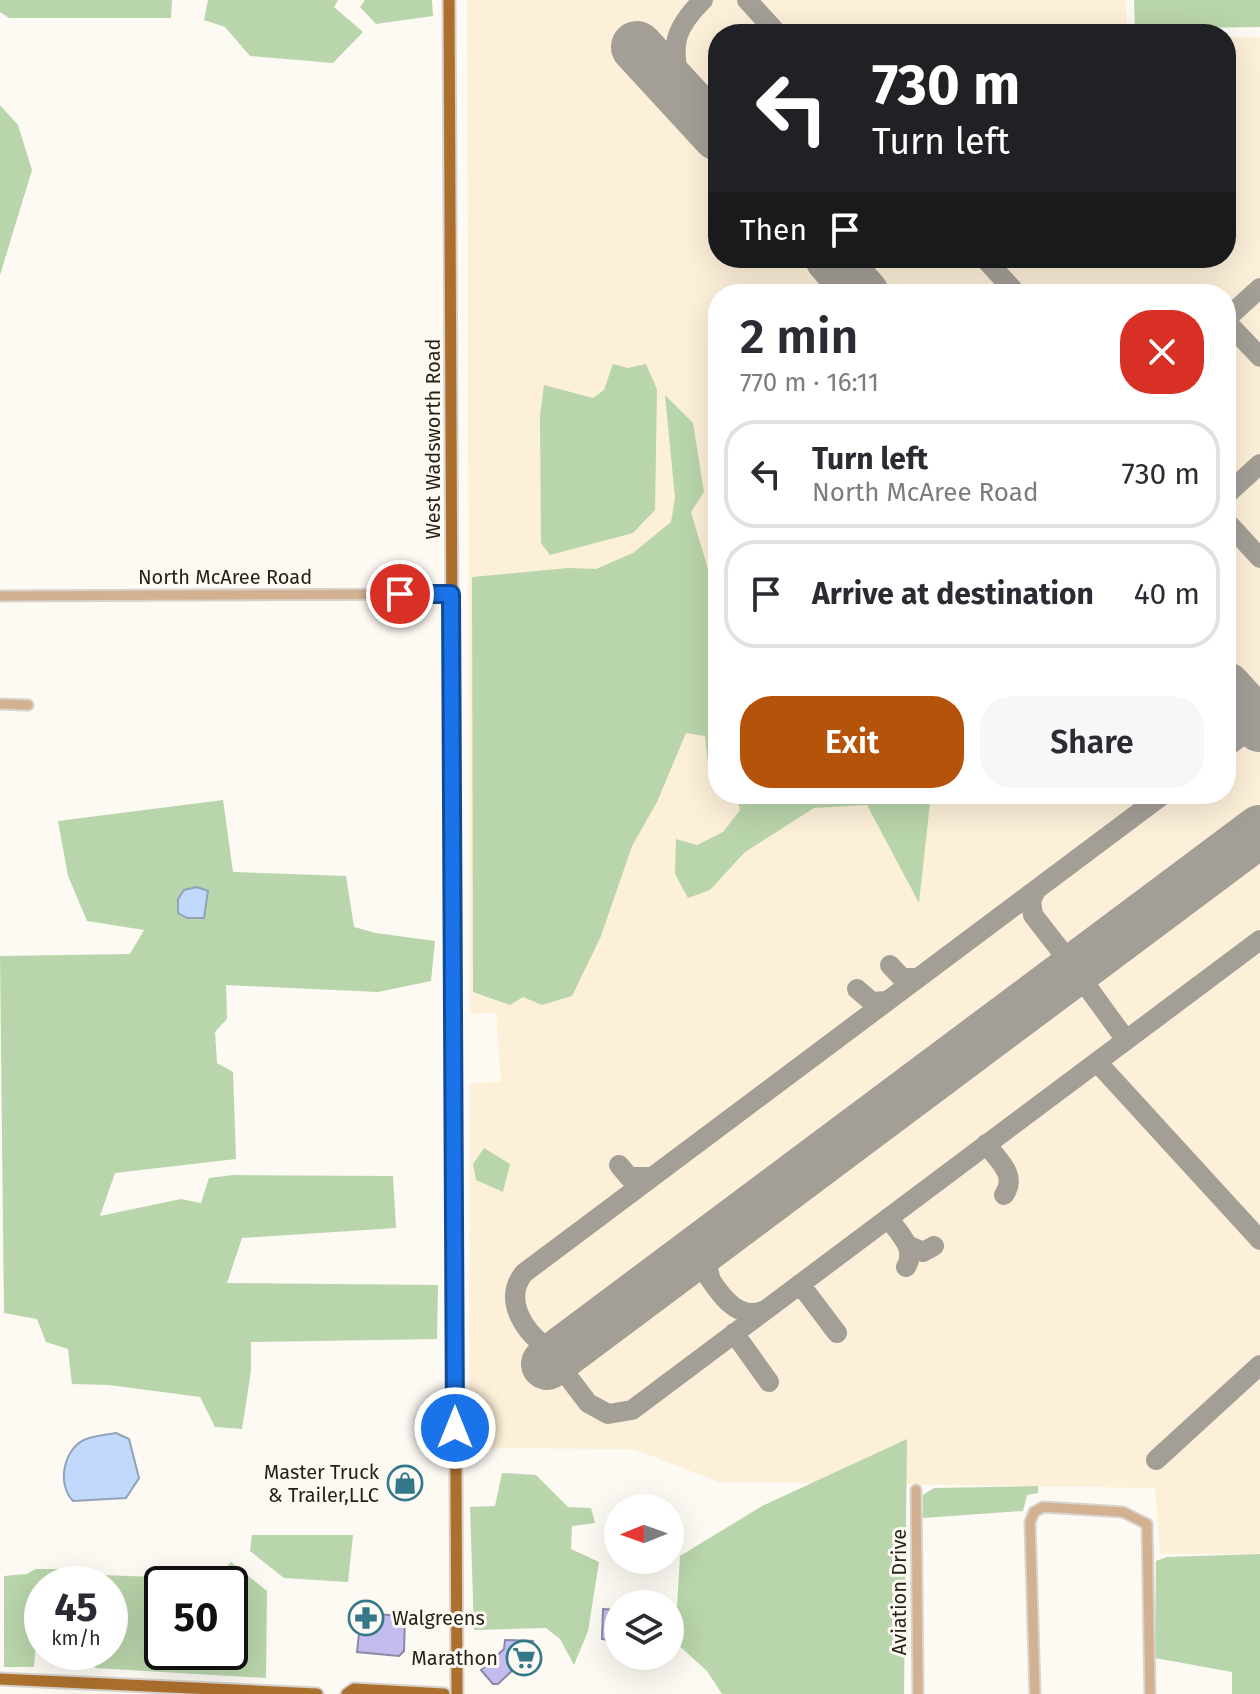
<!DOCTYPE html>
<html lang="en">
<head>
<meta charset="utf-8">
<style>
  :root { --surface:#fff; --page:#f7f7f7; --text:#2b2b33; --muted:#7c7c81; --line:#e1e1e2; --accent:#b45309 }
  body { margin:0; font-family:"Fira Sans",sans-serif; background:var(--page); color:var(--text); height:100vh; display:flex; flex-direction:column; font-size:30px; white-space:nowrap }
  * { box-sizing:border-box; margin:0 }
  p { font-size:26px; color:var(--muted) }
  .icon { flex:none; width:44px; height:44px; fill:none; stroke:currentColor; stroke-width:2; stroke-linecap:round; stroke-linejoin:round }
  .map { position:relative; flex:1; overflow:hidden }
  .panel { position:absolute; left:708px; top:284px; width:528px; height:520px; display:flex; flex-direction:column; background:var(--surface); border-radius:32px; box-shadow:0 8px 32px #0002 }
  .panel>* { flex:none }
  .hud { position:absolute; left:708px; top:24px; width:528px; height:244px; border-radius:32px; box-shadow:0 8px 32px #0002; background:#202124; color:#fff; overflow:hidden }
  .needle { width:52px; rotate:269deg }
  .tools { position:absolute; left:604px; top:1494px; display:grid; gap:16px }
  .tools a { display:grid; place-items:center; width:80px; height:80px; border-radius:50%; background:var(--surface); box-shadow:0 8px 32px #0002; font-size:40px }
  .speed { position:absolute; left:24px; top:1566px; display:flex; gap:16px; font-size:40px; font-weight:700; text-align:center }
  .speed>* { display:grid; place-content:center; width:104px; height:104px; border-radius:50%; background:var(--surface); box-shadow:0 8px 32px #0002; line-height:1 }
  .speed small { font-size:20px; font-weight:400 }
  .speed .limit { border:4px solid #111; border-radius:12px; background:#fff; color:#111 }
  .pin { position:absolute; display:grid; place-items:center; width:68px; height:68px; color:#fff; margin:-34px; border:4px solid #fff; border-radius:50%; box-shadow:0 2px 8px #0007 }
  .me { position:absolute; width:88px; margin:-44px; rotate:0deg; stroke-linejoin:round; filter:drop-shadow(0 0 6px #0008) }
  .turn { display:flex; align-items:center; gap:28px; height:168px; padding:0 32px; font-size:36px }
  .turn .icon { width:104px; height:104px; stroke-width:2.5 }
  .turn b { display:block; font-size:56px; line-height:68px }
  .then { display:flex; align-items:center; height:76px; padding:0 32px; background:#0003; gap:16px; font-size:30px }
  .round { display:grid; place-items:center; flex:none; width:84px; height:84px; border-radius:32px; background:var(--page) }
  .summary { display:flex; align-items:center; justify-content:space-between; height:136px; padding:0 32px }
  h1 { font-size:48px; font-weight:600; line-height:60px }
  .primary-button { display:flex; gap:16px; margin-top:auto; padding:16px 32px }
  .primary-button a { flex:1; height:92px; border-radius:32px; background:var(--accent); color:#fff; font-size:32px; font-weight:600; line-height:92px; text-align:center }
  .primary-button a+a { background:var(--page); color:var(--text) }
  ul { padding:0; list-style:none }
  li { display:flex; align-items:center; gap:24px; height:108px; margin:0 16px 12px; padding:0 16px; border:4px solid var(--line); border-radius:32px }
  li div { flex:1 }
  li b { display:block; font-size:30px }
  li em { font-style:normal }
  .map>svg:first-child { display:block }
</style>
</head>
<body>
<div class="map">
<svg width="1260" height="1694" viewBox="0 0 1260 1694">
  <rect width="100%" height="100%" fill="#fdf9f3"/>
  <path fill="#fdf0d9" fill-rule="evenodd" d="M467,0H1126L1127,34H718V258H1226V37H1260V1554H1160L1155,1488L719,1482L633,1449L469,1448L470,1083L501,1082L496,1013L470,1014ZM718,294H1226V794H718Z"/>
  <path fill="#b9d5ab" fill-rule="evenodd" d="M0,0H172L171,18H9L0,12Z
    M208,0H338L334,7L363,32L333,63L250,56L225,27L204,20Z
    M365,0H432L433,16L376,24L360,7Z
    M1134,0H1260V27L1135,29Z
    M0,105L18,125L32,170L0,275Z
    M613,364L628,368L646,364L657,389L655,510L633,533L550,555L541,543L540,416L544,385L593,398L604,390Z
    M665,395L693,423L704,492L691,512L708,569L718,576V779H714L708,764L705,736L686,733L657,802L632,846L601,936L572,996L542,1005L523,997L510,1005L473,992L472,577L568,568L596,569L633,553L671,522L675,498Z
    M736,794H931L919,903L867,805L814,808L745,852L710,890L688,898L675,874L676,839L697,845L723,832L740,810Z
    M223,800L233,872L346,876L354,927L376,933L435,941L431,981L378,992L226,985L227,1019L215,1032L217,1063L233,1072L236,1159L115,1173L100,1216L181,1199L201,1203L209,1178L233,1175L393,1176L396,1228L242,1238L227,1283L438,1285L437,1339L251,1342V1371L242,1429L215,1427L200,1397L109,1385L72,1384L68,1349L46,1342L37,1319L4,1313L0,956L130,954L144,930L87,921L68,876L58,821Z
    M484,1148L510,1164L503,1192L476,1180L473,1164Z
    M907,1439L904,1694H722L707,1671L675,1642L680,1556L762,1506Z
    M502,1473L536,1475L568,1507L591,1508L595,1523L572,1526L571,1549L599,1562L588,1631L574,1665L560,1639L546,1628L474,1630L470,1507L495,1506Z
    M1038,1486V1493L1027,1495L1023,1511L923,1518V1495L934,1488Z
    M252,1535H353L348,1582L284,1578L250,1551Z
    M1260,1554V1694H1232V1672L1155,1658L1156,1561L1167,1557Z
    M231,1562L267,1591L266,1678L95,1668V1652H110V1584H99V1575L216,1579ZM162,1584H230V1652H162Z
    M36,1569H92V1580L41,1579L34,1667H4V1576L26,1574Z"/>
  <path fill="#c0d9fc" stroke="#92a2b7" stroke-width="2" d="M197,887L208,891L204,918H187L178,913V899L184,890Z
    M116,1433L129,1439L139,1478L126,1498L73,1501C57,1485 63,1450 84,1440C94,1435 106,1435 116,1433Z"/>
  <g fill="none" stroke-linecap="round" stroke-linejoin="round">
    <path stroke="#a39e96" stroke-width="20" d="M747,0L778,34
      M681,94C674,48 668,35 703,0
      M984,258L1017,294
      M1226,319L1260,288
      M1226,321L1260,357
      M1226,495L1260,464
      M1226,521L1260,558
      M1230,693L1245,703L1260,707
      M1228,746C1239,727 1238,713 1230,693
      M1228,746L1260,722
      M1036,890L1031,901L1033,915L1061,951L1076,958L1096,954
      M890,965L902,978H918
      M1075,970L1126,1040
      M1054,985L1064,969L1061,951
      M857,989L872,1002L887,1001
      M1097,1062L1260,1240
      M986,1144C998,1160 1018,1175 1004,1195
      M619,1165L629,1177H652
      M888,1218C899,1233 917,1249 906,1267
      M907,1245L923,1252L934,1246
      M694,1255C710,1277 732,1326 765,1310
      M710,1277L706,1262L711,1242
      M800,1284L837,1333
      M734,1333L769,1382
      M575,1344L563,1349L546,1347C523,1330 503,1299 524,1273L1164,794
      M575,1344L566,1368L569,1378L588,1403L608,1414L632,1410L1260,940
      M1156,1460L1260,1365"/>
    <path stroke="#a39e96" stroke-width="52" d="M637,47L718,135
      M831,258L863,294
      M1226,688L1260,726
      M547,1364L1260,831"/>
  </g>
  <path fill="#c3bdef" stroke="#8c88a7" stroke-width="2" d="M362,1606L372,1607V1614L405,1616L404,1651L399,1656L357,1652Z
    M603,1609L618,1610V1642L602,1639Z
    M505,1640L533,1641L532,1648H538L537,1665H518L498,1684H493L481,1670L504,1649Z"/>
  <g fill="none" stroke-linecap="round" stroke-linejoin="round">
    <g stroke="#d7d2cb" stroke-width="13">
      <path id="minor" d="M0,596L451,594
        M0,704L28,705
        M916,1490L918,1694
        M1035,1694L1030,1522L1034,1512L1043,1507L1123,1512L1147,1524L1150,1694"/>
    </g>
    <g stroke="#d7d2cb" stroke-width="15">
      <path id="major" d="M449,0L457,1694
        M0,1679L317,1694
        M347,1694L354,1689L444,1694"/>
    </g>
    <use href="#minor" stroke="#d2b090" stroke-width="9"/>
    <use href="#major" stroke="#ac702e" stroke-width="11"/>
  </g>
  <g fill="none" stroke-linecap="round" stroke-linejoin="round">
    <g stroke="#114b97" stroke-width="20">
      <path id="route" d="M400,594H451L455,1428"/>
    </g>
    <use href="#route" stroke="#1a73e8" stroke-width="14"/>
  </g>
  <defs>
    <g id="shop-ring" transform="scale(1.8)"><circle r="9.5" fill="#fdf9f3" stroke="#357889" stroke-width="1.5"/><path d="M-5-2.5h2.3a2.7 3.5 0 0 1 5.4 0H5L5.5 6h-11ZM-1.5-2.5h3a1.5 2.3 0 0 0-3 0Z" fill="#357889"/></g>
    <g id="pharmacy-ring" transform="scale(1.8)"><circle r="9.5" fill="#fdf9f3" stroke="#357889" stroke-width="1.5"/><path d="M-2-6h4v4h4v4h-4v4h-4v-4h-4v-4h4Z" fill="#357889"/></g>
    <g id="supermarket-ring" transform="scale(1.8)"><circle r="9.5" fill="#fdf9f3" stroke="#357889" stroke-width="1.5"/><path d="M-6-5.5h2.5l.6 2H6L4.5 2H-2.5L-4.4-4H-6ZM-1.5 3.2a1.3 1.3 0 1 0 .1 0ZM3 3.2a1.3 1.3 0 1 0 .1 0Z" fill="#357889"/></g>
  </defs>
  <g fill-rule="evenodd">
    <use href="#shop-ring" x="405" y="1483"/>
    <use href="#pharmacy-ring" x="366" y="1618"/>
    <use href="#supermarket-ring" x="524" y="1658"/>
  </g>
  <g text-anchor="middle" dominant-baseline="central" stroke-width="6" stroke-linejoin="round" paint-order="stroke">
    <g font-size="20" fill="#282216" stroke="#fdf9f3">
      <text transform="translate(433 439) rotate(-90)">West Wadsworth Road</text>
      <text x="225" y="577">North McAree Road</text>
      <text transform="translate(899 1592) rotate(-90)">Aviation Drive</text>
    </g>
    <g font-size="20" fill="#282216" stroke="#fdf9f3" text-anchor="end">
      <text x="379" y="1472">Master Truck<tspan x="379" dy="23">&amp; Trailer,LLC</tspan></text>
      <text x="392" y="1618" text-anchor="start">Walgreens</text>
      <text x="498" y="1658">Marathon</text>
    </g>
  </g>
</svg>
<div class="tools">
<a><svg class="needle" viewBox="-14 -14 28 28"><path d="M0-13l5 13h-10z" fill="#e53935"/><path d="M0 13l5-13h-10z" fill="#7c7c81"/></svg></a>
<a><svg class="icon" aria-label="layers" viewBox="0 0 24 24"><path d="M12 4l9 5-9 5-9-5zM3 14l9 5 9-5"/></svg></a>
</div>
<div class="speed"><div>45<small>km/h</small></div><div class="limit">50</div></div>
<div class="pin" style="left:400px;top:594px;background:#d93025"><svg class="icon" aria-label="arrive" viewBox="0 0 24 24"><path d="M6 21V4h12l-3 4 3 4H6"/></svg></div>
<svg class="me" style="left:455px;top:1428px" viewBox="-20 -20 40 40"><circle r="17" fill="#1a73e8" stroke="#fff" stroke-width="3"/><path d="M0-11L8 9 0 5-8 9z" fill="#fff"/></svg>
<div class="hud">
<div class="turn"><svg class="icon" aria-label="left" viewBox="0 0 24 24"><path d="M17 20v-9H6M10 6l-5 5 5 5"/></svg><div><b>730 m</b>Turn left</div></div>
<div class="then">Then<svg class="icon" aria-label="arrive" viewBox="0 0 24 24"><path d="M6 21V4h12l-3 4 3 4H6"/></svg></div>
</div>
<section class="panel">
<div class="summary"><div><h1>2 min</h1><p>770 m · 16:11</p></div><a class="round" style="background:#d93025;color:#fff"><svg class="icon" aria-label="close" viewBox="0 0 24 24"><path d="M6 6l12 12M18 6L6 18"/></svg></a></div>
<ul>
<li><svg class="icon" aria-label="left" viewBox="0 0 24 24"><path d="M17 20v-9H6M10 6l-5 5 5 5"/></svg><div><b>Turn left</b><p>North McAree Road</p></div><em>730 m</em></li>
<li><svg class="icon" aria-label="arrive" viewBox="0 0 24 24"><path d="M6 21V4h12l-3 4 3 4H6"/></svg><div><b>Arrive at destination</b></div><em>40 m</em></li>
</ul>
<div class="primary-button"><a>Exit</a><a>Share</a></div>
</section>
</div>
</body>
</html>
